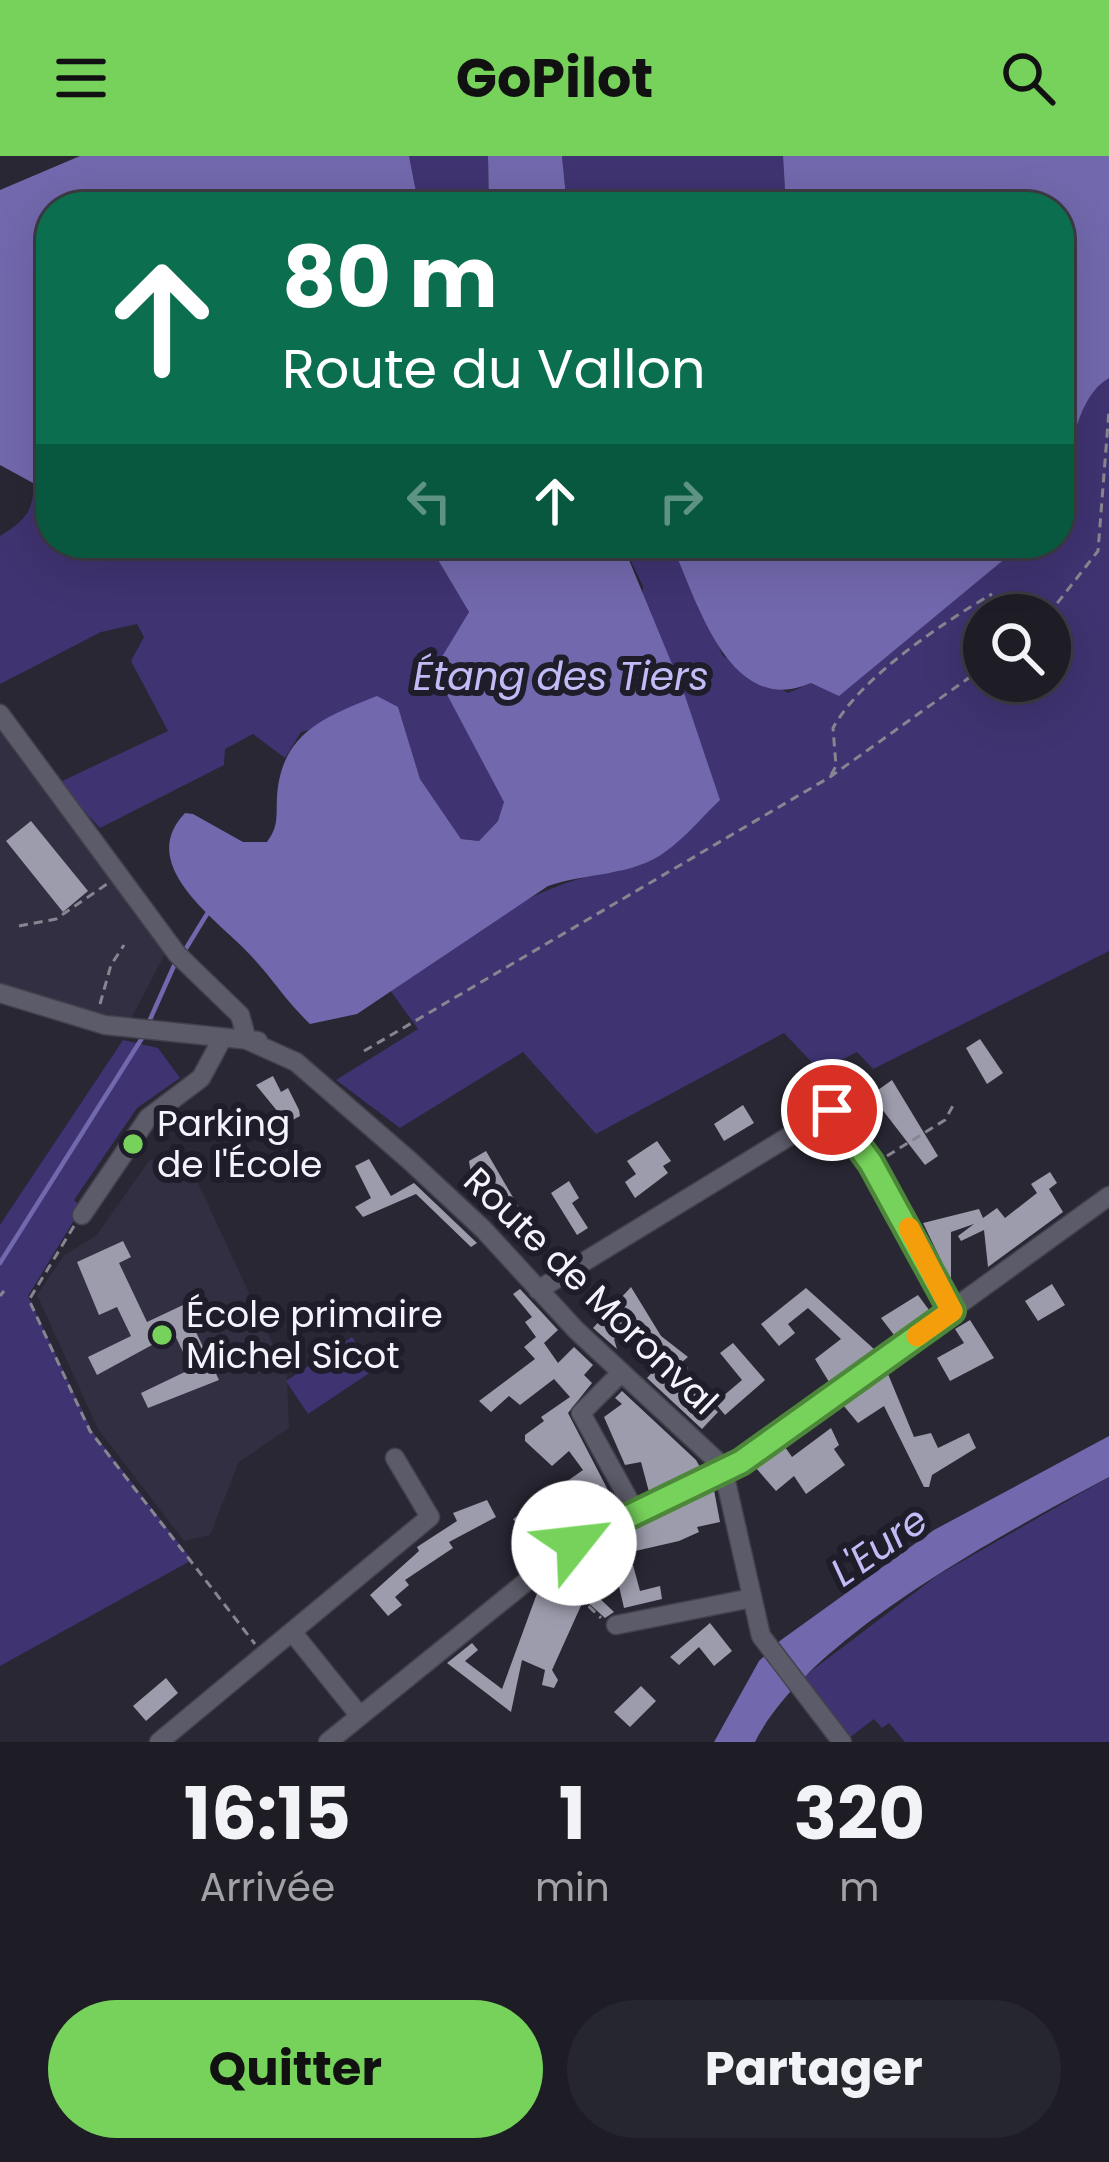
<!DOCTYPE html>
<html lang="fr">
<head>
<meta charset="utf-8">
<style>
  :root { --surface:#1e1d26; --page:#26262e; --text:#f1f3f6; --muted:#a1a2a7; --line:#3c3b43; --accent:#76d25a }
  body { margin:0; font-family:Poppins,sans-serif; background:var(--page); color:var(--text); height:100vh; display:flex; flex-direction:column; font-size:45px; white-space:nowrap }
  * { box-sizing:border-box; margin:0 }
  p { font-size:39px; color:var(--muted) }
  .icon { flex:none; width:66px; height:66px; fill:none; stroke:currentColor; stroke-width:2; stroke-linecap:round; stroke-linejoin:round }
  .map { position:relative; height:1586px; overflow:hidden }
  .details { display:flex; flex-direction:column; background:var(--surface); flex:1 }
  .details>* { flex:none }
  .top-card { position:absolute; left:36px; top:36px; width:1038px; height:366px; border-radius:48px; box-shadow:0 12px 48px #0002,0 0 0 3px var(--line); background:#0b6e4f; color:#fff; overflow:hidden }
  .controls { position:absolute; left:963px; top:438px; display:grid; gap:24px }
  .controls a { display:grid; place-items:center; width:108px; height:108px; border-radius:50%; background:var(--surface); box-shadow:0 12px 48px #0002,0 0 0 3px var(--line); font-size:60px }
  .pin { position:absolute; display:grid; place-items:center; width:102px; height:102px; color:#fff; margin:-51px; border:6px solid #fff; border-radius:50%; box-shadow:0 3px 12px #0007 }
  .me { position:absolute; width:132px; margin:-66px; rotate:61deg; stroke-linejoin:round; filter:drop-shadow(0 0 9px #0008) }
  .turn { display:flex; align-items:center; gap:42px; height:252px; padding:0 48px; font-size:54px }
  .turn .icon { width:156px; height:156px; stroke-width:2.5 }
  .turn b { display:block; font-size:84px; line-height:102px }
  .lanes { display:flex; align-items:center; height:114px; padding:0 48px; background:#0003; justify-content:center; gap:60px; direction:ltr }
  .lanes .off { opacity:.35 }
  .eta { display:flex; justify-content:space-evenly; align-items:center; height:204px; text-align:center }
  .eta b { font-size:72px; font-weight:700; line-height:84px }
  .primary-button { display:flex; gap:24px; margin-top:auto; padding:24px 48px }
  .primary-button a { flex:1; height:138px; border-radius:72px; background:var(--accent); color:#111; font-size:48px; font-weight:700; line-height:138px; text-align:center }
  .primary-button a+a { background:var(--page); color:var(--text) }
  header { display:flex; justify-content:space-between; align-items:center; height:156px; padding:0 48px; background:var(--accent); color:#111; font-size:54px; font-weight:700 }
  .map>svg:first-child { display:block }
</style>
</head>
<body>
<header><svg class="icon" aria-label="menu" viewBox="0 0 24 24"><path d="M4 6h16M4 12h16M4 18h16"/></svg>GoPilot<svg class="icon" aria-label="search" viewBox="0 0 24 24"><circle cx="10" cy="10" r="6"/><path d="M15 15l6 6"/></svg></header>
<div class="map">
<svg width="1109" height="1586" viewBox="0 0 1109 1586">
  <rect width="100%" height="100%" fill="#282733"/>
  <path fill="#312f41" d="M0,565L168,792L129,867L46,847L0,828Z
    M181,990L287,1219L289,1272L239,1306L210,1379L184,1385L98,1273L37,1139L64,1099L96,1080L149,1005Z"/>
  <path fill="#3f3371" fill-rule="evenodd" d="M409,0H488L489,51H419Z
    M562,0H783L786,51H567Z
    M1109,222V795L873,913L857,896L820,915L784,877L596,978L523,896L400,972L336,924L418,873L390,834C458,785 535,723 620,715L643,430L622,387H671L723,500L788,537L811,527L839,539L1024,387H1059C1059,342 1066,246 1109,222ZM984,459H1050V525H984Z
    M51,322V387H428L469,456L435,515L505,646L498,665L479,685L461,683L420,623L398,552L301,576L285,602L253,578L225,593L224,609L100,672L58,627L168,575L131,505L144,481L137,468L101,476L0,528V380C23,366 35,355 33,327Z
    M123,884L158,892L180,922L137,952L74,1044L82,1051L28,1140L92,1275L192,1404L0,1510V1069Z
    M352,1181L374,1214L308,1258L286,1225Z
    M1109,1321V1586H905L889,1567L882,1572L874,1563L849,1582L802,1522L938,1419Z"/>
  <path fill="#7268ad" d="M80,0H409L419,51H51V322L33,327L0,309V34Z
    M488,0H562L567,51H489Z
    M783,0H1109V222C1076,241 1073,294 1059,327V51H786Z
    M428,387H622L684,537L720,644C702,661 685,682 665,696C633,720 585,717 548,730L357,858L310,868C287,846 274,825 254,803C223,767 133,711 185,657L193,658L243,686H267C279,670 276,660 277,641C281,577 324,561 377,540L398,551L420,623L461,683L479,685L498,665L504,646L434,514L469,456Z
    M671,387H1024L839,540L811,527C729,563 697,444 671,387Z
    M1109,1280V1321C1005,1377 808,1481 755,1586H714L759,1505L781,1484L934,1374Z"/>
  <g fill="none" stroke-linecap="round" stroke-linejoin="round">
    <path stroke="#7268ad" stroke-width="4.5" d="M185,794L207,758
      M148,868L177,803
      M0,1107L144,879"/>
  </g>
  <path fill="#9d9cac" d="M31,665L88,735L63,756L6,685Z
    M980,883L1003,917L987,928L966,892Z
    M273,920L281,936L288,932L299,954L300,960L287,967L256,929Z
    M892,924L938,1000L925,1009L871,939Z
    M743,949L754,967L724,985L714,968Z
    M657,985L671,1005L663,1010L668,1017L635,1042L625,1026L636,1018L627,1005Z
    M486,995L521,1055L511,1061L490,1026L477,1027L471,1018L469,1005Z
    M369,1003L391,1040L414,1027L477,1087L471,1091L416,1038L363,1061L355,1051L371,1042L355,1010Z
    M1050,1016L1057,1027L1049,1033L1063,1056L988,1111L984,1074L961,1085L958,1080L974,1068L951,1076V1125L923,1067L979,1053L983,1062L997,1052L1005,1062L1037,1037L1031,1028Z
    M569,1025L579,1042L572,1047L588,1072L577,1079L551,1037Z
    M123,1085L131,1101L119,1107L147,1166L183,1149L219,1224L148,1252L141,1237L191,1213L174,1177L97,1219L88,1201L131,1180L117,1151L99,1159L77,1106Z
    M1052,1128L1065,1149L1038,1165L1025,1145Z
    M631,1131L661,1180L688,1201L682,1206L688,1212L669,1229L691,1233L718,1256L702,1273L647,1222L659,1209L634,1167L614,1183L617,1193L593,1172Z
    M806,1132L874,1193L829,1226L815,1203L841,1183L808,1152L788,1168L795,1177L779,1190L761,1168Z
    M520,1133L558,1174L544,1187L558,1207L574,1191L593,1209L584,1219L592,1227L568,1257L610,1338L600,1329L582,1344L595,1362L583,1368L565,1344L522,1375L513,1363L583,1314L569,1295L552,1310L525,1285V1279L544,1265L541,1261L570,1241L554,1223L520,1249L509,1240L491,1256L479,1245L535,1203L524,1191L536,1181L525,1166L532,1161L513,1138Z
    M918,1139L929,1154L894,1179L881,1162Z
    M970,1164L994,1202L950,1225L937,1202L964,1187L955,1173Z
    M733,1187L765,1224L725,1259L715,1247L742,1224L720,1197Z
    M888,1218L914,1281L931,1277L938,1292L969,1277L976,1292L932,1319L929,1331H924L884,1250L858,1267L843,1249Z
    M622,1235L696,1304L700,1311L649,1336L641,1306L625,1309L604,1261L622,1248L615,1242Z
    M831,1272L839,1289L834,1293L845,1309L806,1338L794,1320L776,1335L756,1312L785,1291L792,1301Z
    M714,1334L720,1366L697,1371L699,1376L679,1385L631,1396L623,1378Z
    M487,1344L496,1361L449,1386L453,1392L405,1424L409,1429L395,1441L402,1449L388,1460L370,1439L419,1395L417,1391L457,1365L453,1357Z
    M633,1409L640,1435L660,1430L662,1443L624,1452L615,1413Z
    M576,1420L614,1456L605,1462L584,1443L552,1514L558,1524L554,1532L542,1529L545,1514L522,1504L511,1556L447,1507L472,1487L478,1494L465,1505L502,1533L539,1432L559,1441Z
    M710,1467L732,1495L714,1510L699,1491L679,1509L670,1501Z
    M166,1522L178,1537L146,1565L133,1550Z
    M641,1530L656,1545L630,1571L614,1556Z"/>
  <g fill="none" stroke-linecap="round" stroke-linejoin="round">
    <g stroke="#43424c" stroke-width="21">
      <path id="minor" d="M0,558L177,798L240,859L247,884
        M0,837L105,869L258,885
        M247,884L296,906L409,1004L483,1073L576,1174L715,1303L727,1330L761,1480L842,1586
        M82,1059L148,962L201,922L222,883
        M538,1134L832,954L871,1007L952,1155
        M621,1217L581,1257L635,1355
        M616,1469L752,1442
        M293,1477L360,1560
        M159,1586L430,1361L395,1302
        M328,1586L574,1387L741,1306L1109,1040"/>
    </g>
    <path stroke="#868690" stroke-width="3" stroke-dasharray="9 6" stroke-linecap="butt" d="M1048,459L1098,395L1109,254
      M831,619L836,610L833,572C861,521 941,468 992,438
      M19,770L56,763L107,728
      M100,848L111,809L124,789
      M364,895L830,621L984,511
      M887,1000L945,964L955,946
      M74,1070L29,1144L90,1275L255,1488
      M0,1140L4,1135
      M556,1419L601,1462"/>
    <use href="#minor" stroke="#5c5b69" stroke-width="18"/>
  </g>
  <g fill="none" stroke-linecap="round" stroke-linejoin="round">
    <g stroke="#4d883a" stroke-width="30">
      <path id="route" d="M574,1387L741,1306L952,1155L871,1007L832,954"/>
    </g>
    <use href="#route" stroke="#76d25a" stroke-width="21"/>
    <path stroke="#f59e0b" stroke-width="21" d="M909,1072L952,1155L917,1180"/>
  </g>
  <g fill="#76d25a" stroke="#1e1d29" stroke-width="4.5">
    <circle cx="133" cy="988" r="12"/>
    <circle cx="162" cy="1179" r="12"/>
  </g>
  <g text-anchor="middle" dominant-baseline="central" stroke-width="12" stroke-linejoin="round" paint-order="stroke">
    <g font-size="36" fill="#f4f4fc" stroke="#1e1d29" text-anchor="start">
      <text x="157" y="967">Parking<tspan x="157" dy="41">de l'École</tspan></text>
      <text x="186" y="1158">École primaire<tspan x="186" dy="41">Michel Sicot</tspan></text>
    </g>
    <g font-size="36" fill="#f4f4fc" stroke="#1e1d29">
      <text transform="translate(591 1135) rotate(44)">Route de Moronval</text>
    </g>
    <g font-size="39" font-style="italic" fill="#c2bcf6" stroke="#1e1d29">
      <text x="561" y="520">Étang des Tiers</text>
      <text transform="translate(879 1390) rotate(-35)">L'Eure</text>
    </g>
  </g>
</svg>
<div class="controls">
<a><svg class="icon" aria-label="search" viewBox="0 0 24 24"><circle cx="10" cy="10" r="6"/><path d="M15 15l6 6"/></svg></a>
</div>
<div class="pin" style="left:832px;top:954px;background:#d93025"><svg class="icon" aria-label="arrive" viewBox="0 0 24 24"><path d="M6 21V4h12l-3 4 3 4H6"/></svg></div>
<svg class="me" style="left:574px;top:1387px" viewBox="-20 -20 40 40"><circle r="19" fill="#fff"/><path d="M0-13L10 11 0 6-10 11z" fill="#76d25a"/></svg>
<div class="top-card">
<div class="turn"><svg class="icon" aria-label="ahead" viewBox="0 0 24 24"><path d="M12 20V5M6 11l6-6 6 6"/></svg><div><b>80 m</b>Route du Vallon</div></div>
<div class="lanes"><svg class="icon off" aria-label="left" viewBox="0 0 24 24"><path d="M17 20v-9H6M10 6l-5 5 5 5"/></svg><svg class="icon" aria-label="ahead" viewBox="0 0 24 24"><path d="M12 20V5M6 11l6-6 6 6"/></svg><svg class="icon off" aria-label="right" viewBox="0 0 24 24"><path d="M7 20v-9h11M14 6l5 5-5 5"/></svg></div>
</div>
</div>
<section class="details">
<div class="eta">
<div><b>16:15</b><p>Arrivée</p></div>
<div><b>1</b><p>min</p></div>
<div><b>320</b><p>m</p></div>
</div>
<div class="primary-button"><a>Quitter</a><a>Partager</a></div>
</section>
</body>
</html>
